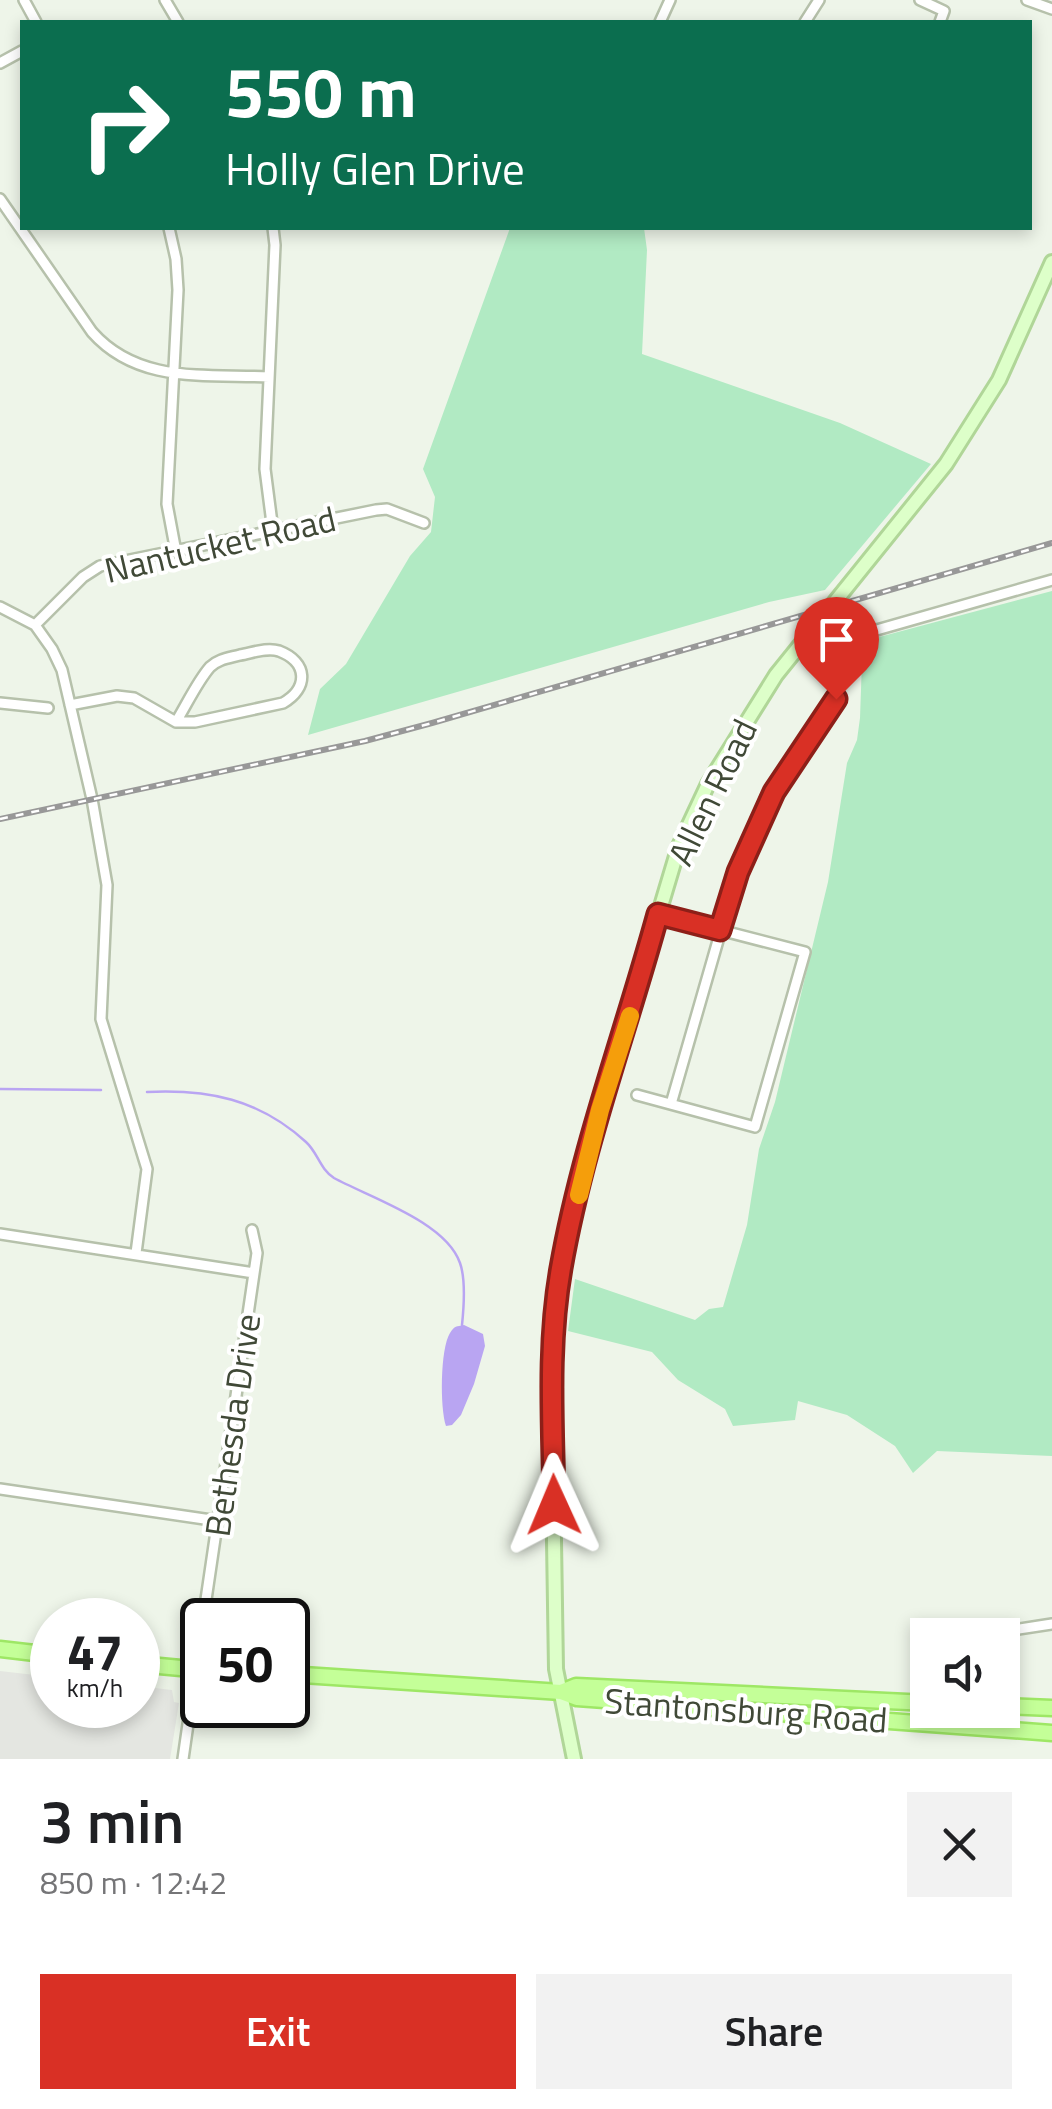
<!DOCTYPE html>
<html lang="en">
<head>
<meta charset="utf-8">
<style>
  :root { --surface:#fff; --page:#f2f2f2; --text:#202124; --muted:#757577; --accent:#d93025 }
  body { margin:0; font-family:"Titillium Web",sans-serif; background:var(--page); color:var(--text); height:100vh; display:flex; flex-direction:column; font-size:38px; white-space:nowrap }
  * { box-sizing:border-box; margin:0 }
  p { font-size:32px; color:var(--muted) }
  .icon { flex:none; width:55px; height:55px; fill:none; stroke:currentColor; stroke-width:2; stroke-linecap:round; stroke-linejoin:round }
  .map { position:relative; height:1759px; overflow:hidden }
  .drawer { display:flex; flex-direction:column; background:var(--surface); flex:1 }
  .drawer>* { flex:none }
  .banner { position:absolute; left:20px; top:20px; width:1012px; height:210px; border-radius:0px; box-shadow:0 5px 15px #0003; background:#0b6e4f; color:#fff; overflow:hidden }
  .controls { position:absolute; left:910px; top:1618px; display:grid; gap:20px }
  .controls a { display:grid; place-items:center; width:110px; height:110px; border-radius:0px; background:var(--surface); box-shadow:0 5px 15px #0003; font-size:50px }
  .speed { position:absolute; left:30px; top:1598px; display:flex; gap:20px; font-size:50px; font-weight:700; text-align:center }
  .speed>* { display:grid; place-content:center; width:130px; height:130px; border-radius:50%; background:var(--surface); box-shadow:0 5px 15px #0003; line-height:1 }
  .speed small { font-size:25px; font-weight:400 }
  .speed .limit { border:5px solid #111; border-radius:15px; background:#fff; color:#111 }
  .pin { position:absolute; display:grid; place-items:center; width:85px; height:85px; color:#fff; margin:-102px -42px; border-radius:50% 50% 50% 0; rotate:-45deg; box-shadow:0 0 10px #0007 }
  .pin .icon { rotate:45deg }
  .me { position:absolute; width:110px; margin:-55px; rotate:359deg; stroke-linejoin:round; filter:drop-shadow(0 0 8px #0008) }
  .turn { display:flex; align-items:center; gap:35px; height:210px; padding:0 40px; font-size:45px }
  .turn .icon { width:130px; height:130px; stroke-width:2.5 }
  .turn b { display:block; font-size:70px; line-height:85px }
  .round { display:grid; place-items:center; flex:none; width:105px; height:105px; border-radius:0px; background:var(--page) }
  .head { display:flex; align-items:center; justify-content:space-between; height:170px; padding:0 40px }
  h1 { font-size:60px; font-weight:600; line-height:75px }
  .primary-button { display:flex; gap:20px; margin-top:auto; padding:20px 40px }
  .primary-button a { flex:1; height:115px; border-radius:0px; background:var(--accent); color:#fff; font-size:40px; font-weight:600; line-height:115px; text-align:center }
  .primary-button a+a { background:var(--page); color:var(--text) }
  .map>svg:first-child { display:block }
</style>
</head>
<body>
<div class="map">
<svg width="1052" height="1759" viewBox="0 0 1052 1759">
  <rect width="100%" height="100%" fill="#eef5e9"/>
  <path fill="#b1eac3" d="M510,228H644L647,250L642,354L840,423L931,464L825,590L769,602L308,735L320,689L346,664L410,556L431,532L435,497L423,469Z
    M1052,591V1456L937,1451L913,1473L895,1446L847,1415L798,1401L795,1420L733,1426L725,1409L678,1380L652,1352L568,1331L575,1279L695,1320L709,1309L723,1307L747,1225L759,1149L775,1102L828,882L847,763L857,740L860,718L862,661L821,664L823,652Z"/>
  <path fill="#e4e6e1" d="M0,1671L52,1677V1705H138V1686L172,1690L174,1702L179,1703L170,1759H0Z"/>
  <path fill="#b9a5f2" d="M464,1325L483,1334L485,1346L474,1384L461,1415L452,1425L446,1426C440,1408 440,1349 450,1333C455,1325 456,1327 464,1325Z"/>
  <g fill="none" stroke-linecap="round" stroke-linejoin="round">
    <path stroke="#b9a5f2" stroke-width="2.5" d="M0,1089L101,1090
      M147,1092C208,1089 259,1099 306,1142C318,1153 320,1169 334,1178C371,1198 446,1222 460,1263C466,1280 464,1306 462,1325"/>
    <g stroke="#b6c1ab" stroke-width="14">
      <path id="street" d="M24,0L36,22
        M165,0L178,22
        M920,0L944,11L940,22
        M1027,0L1052,9
        M660,22L670,0
        M805,22L819,0
        M0,63L22,51
        M0,199L92,332C138,384 205,374 269,377
        M169,228L176,259L178,290L167,504L176,552
        M273,228L275,245L265,469L273,531
        M0,607L35,625L52,649L62,670L92,799L107,885L101,1019L147,1169L136,1253
        M35,625L83,577L100,566L376,510L387,509L424,523
        M796,653L1052,580
        M0,703L48,708
        M70,705L117,696L134,698L176,722H195L283,703C309,688 308,662 279,651C267,647 252,653 240,655C229,658 218,659 210,667C197,682 187,704 176,722
        M637,1095L755,1127L805,952L658,914
        M671,1104L738,871L775,792L836,699
        M0,1234L254,1273
        M0,1489L218,1521
        M203,1620L257,1253L252,1230
        M980,1635L1052,1624
        M183,1759L202,1626"/>
    </g>
    <g stroke="#b0d698" stroke-width="18">
      <path id="secondary" d="M574,1759L556,1669L551,1348L561,1267L600,1110L679,846L708,784L776,675L946,464L999,380L1052,262"/>
    </g>
    <g stroke="#9ee765" stroke-width="19">
      <path id="primary" d="M0,1649L52,1655
        M138,1664L202,1670
        M288,1674L561,1692L577,1698L1052,1733
        M561,1692L576,1686L928,1703
        M1002,1706L1052,1708"/>
    </g>
    <use href="#street" stroke="#fff" stroke-width="9"/>
    <use href="#secondary" stroke="#ddffc9" stroke-width="12"/>
    <use href="#primary" stroke="#c4ff98" stroke-width="14"/>
    <g stroke="#989898" stroke-width="6">
      <path id="rail" d="M0,819L365,741L432,723L1052,543"/>
    </g>
    <use href="#rail" stroke="#fff" stroke-width="2.5" stroke-dasharray="8" stroke-linecap="butt"/>
  </g>
  <g fill="none" stroke-linecap="round" stroke-linejoin="round">
    <g stroke="#8d1f18" stroke-width="25">
      <path id="route" d="M554,1505C553,1426 547,1347 561,1268C582,1148 626,1031 658,914L720,930L738,872L774,792L836,699"/>
    </g>
    <use href="#route" stroke="#d93025" stroke-width="18"/>
    <path stroke="#f59e0b" stroke-width="18" d="M579,1195L600,1110L630,1016"/>
  </g>
  <g text-anchor="middle" dominant-baseline="central" stroke-width="8" stroke-linejoin="round" paint-order="stroke">
    <g font-size="35" fill="#404937" stroke="#fff">
      <text transform="translate(220 544) rotate(-13)">Nantucket Road</text>
      <text transform="translate(712 792) rotate(-64)">Allen Road</text>
      <text transform="translate(232 1425) rotate(-82)">Bethesda Drive</text>
      <text transform="translate(746 1710) rotate(4)">Stantonsburg Road</text>
    </g>
  </g>
</svg>
<div class="controls">
<a><svg class="icon" aria-label="sound" viewBox="0 0 24 24"><path d="M4 9h4l5-4v14l-5-4H4zM17 9q2 3 0 6"/></svg></a>
</div>
<div class="speed"><div>47<small>km/h</small></div><div class="limit">50</div></div>
<div class="pin" style="left:836px;top:699px;background:#d93025"><svg class="icon" aria-label="arrive" viewBox="0 0 24 24"><path d="M6 21V4h12l-3 4 3 4H6"/></svg></div>
<svg class="me" style="left:554px;top:1505px" viewBox="-20 -20 40 40"><path d="M0-17L14 15 0 8-14 15z" fill="#d93025" stroke="#fff" stroke-width="4"/></svg>
<div class="banner">
<div class="turn"><svg class="icon" aria-label="right" viewBox="0 0 24 24"><path d="M7 20v-9h11M14 6l5 5-5 5"/></svg><div><b>550 m</b>Holly Glen Drive</div></div>
</div>
</div>
<section class="drawer">
<div class="head"><div><h1>3 min</h1><p>850 m · 12:42</p></div><a class="round"><svg class="icon" aria-label="close" viewBox="0 0 24 24"><path d="M6 6l12 12M18 6L6 18"/></svg></a></div>
<div class="primary-button"><a>Exit</a><a>Share</a></div>
</section>
</body>
</html>
